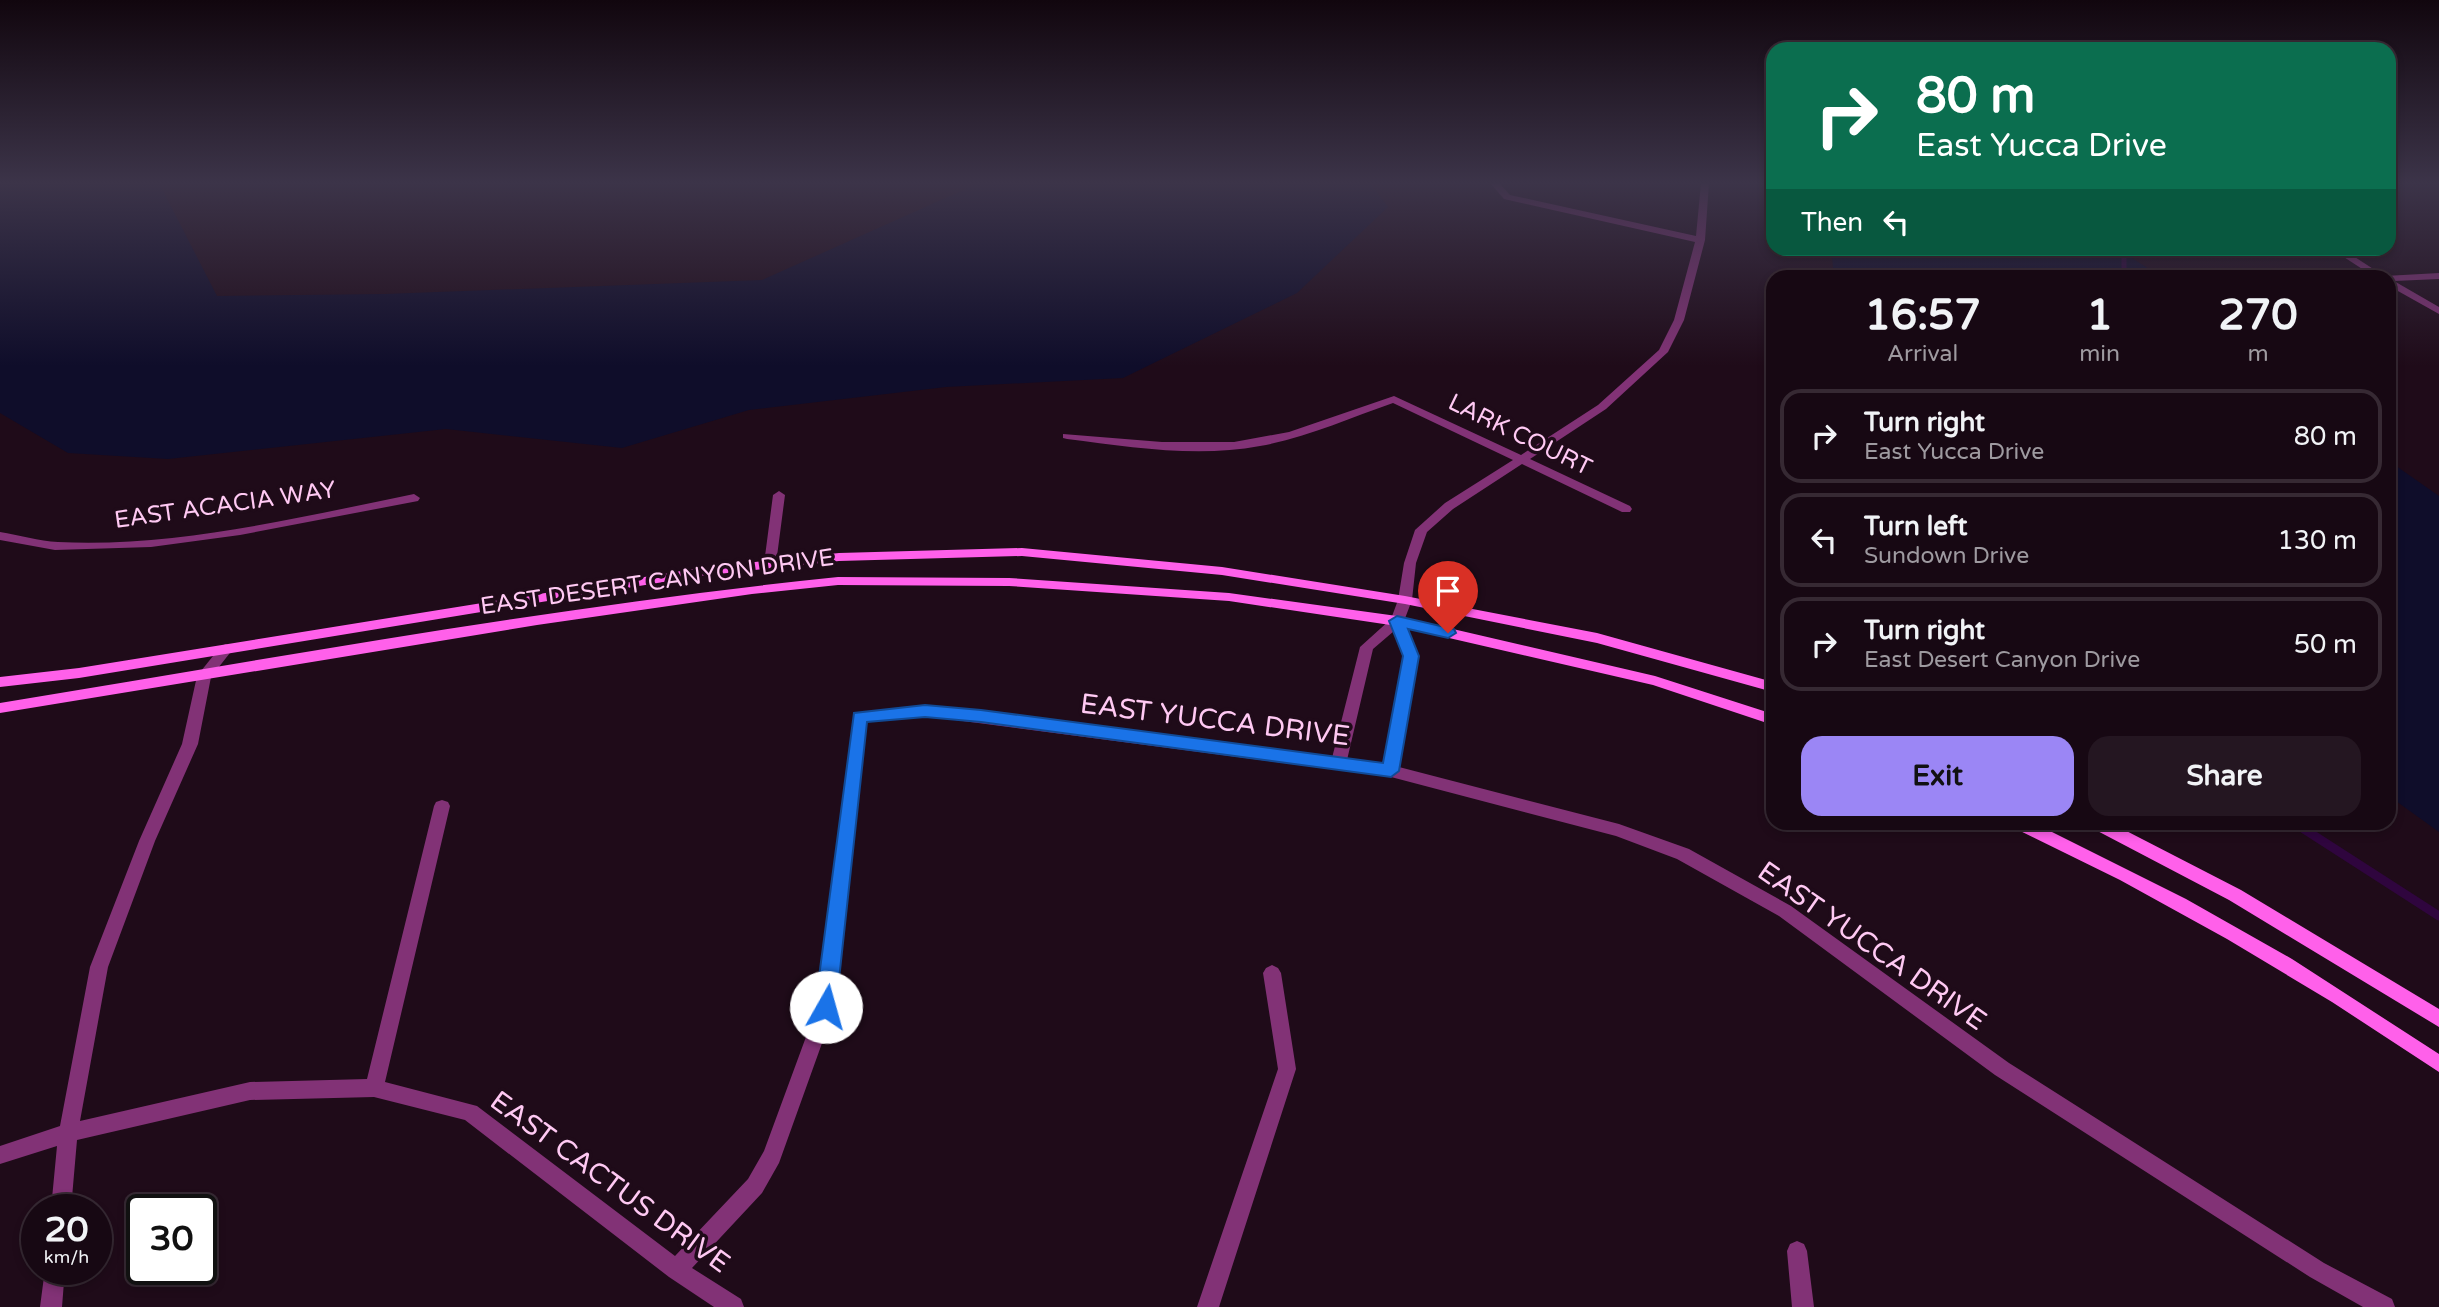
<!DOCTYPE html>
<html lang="en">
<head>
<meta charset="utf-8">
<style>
  :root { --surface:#170813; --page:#241621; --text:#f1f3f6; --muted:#9e9aa0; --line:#362933; --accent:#9b86f5 }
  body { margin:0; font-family:"Varela Round",sans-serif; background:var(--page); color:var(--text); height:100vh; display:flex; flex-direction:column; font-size:26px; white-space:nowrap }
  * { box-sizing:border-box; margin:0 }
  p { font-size:23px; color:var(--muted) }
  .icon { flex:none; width:38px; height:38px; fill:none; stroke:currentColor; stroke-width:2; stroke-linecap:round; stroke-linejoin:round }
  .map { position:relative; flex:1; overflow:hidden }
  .details { position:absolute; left:1766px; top:270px; width:630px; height:560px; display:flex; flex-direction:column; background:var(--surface); border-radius:21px; box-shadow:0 4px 10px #0003,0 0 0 2px var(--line) }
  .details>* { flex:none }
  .guide { position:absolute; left:1766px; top:42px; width:630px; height:214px; border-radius:21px; box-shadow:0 4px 10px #0003,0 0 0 2px var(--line); background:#0b6e4f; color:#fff; overflow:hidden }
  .speed { position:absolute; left:21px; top:1194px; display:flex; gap:14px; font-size:35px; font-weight:700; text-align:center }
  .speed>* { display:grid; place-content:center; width:91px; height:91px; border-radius:50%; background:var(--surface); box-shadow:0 4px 10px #0003,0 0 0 2px var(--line); line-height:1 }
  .speed small { font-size:18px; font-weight:400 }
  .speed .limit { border:4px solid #111; border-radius:10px; background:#fff; color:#111 }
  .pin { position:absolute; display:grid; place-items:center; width:60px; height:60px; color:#fff; margin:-72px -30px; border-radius:50% 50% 50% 0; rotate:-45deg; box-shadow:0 0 7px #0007 }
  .pin .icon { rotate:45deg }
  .me { position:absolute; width:77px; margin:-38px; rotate:7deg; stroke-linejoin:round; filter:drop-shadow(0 0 5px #0008) }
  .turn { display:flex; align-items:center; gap:24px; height:147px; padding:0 35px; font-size:32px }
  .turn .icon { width:91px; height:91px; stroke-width:2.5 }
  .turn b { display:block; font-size:49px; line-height:60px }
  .then { display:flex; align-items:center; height:66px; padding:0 35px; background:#0003; gap:14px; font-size:26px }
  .eta { display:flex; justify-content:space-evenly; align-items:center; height:119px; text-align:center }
  .eta b { font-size:42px; font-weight:700; line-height:49px }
  .button { display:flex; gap:14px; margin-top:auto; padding:14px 35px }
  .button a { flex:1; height:80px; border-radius:21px; background:var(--accent); color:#111; font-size:28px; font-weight:700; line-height:80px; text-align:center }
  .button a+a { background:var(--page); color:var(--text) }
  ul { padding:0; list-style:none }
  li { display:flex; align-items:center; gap:21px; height:94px; margin:0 14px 10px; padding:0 21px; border:4px solid var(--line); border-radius:21px }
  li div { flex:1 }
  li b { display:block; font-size:26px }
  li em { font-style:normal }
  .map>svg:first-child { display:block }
</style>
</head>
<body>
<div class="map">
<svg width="2439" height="1307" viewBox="0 0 2439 1307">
  <rect width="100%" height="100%" fill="#1f0b19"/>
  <path fill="#0f0d2a" d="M0,183H159L217,296L385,294L762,280L979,183H1370L1388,207L1297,293L1123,378L946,387L749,410L622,448L446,429L168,459L68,453L0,413Z
    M1831,249H2118L2160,276H1834Z
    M2389,461L2439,496V832L2389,796Z"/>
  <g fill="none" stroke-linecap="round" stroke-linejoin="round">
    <path stroke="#2f053e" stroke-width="5" d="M2124,248V276"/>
    <path stroke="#2f053e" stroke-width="9" d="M2293,822L2439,916"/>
    <path fill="#823276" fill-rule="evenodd" d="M1490,183H1499L1510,195L1696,236L1701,183H1709L1705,240L1684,320L1668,352L1606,409L1530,459L1630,506L1632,509L1630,512H1622L1522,464L1453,509L1427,532L1416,563L1412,600L1404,621L1418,656L1399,767L1619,824L1689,849L1791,906L2009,1063L2324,1263L2392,1299L2395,1307H2363L2310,1277L1995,1075L1779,916L1677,859L1616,836L1391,777L925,716L866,722L835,1007L779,1163L762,1193L692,1268L741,1299L744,1307H714L669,1277L465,1120L374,1097L250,1100L77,1140L71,1209H51L57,1146L0,1164V1146L60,1126L90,967L139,841L182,744L197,676L221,646L226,644L233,649L211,677L198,744L155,841L108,967L80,1121L250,1082L367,1079L434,806L436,802L442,800L448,802L450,806L385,1082L477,1106L675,1256L748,1179L764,1151L817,1007L854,713L925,706L1332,758L1360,647L1391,619L1398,600L1404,563L1415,530L1445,503L1513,460L1393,403C1349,418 1306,438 1260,446C1197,458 1130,447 1067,439L1063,438V434L1162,442H1234L1289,432L1394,396L1521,455L1598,405L1659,350L1674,320L1695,242L1504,199ZM1394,631L1404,656L1385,764L1347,760L1373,649Z
      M2330,248H2341L2384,276H2373Z
      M2439,273V279L2394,281L2439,307V314L2389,286V276H2385Z
      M779,491L785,495L776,564L770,568L764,564L773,495Z
      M414,494L420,498L418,501L240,535L151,547L55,550L0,540V532C19,535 39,541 58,542C176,548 300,517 414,494Z
      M1272,965L1278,968L1281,973L1296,1069L1219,1307H1197L1278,1069L1263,973L1266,968Z
      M1797,1241L1804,1244L1807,1251L1814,1307H1792L1787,1251L1790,1244Z
      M45,1269H65L62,1307H40Z"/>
    <path fill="#ff60ea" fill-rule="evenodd" d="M1022,548L1222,567L1405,596L1597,633L1773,682V692L1597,643L1405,604L1222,575L1022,556L839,561L700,576L79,678L0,687V677L79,668L700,568L839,553Z
      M838,577L1009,578L1229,593L1397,616L1655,676L1773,714V725L1653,685L1397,626L1229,601L1009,586L838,585L752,594L537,625L0,713V703C279,657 557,606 838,577Z
      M2008,822H2032L2186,899L2292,959L2439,1054V1072L2332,1002L2227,939L2120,880L2010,826Z
      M2086,822H2109L2241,890L2439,1009V1027L2229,900L2088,826Z"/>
  </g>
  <linearGradient id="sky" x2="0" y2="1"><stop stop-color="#11060e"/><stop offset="0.5" stop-color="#3c3449"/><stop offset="1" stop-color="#3c3449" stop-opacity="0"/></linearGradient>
  <rect width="2439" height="366" fill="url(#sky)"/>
  <path fill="#1a73e8" stroke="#114b97" stroke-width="2" d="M1397,616L1454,629L1456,633L1448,638L1408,629L1419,656L1399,771L1391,777L981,722L925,717L867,722L836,1007L833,1014L826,1016L818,1014L815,1007L854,713L925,705L981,710L1383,763L1403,656L1389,621Z"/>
  <g text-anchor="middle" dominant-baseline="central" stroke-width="7" stroke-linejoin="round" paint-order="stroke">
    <g font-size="24" fill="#ffc9f3" stroke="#1f0b19">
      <text transform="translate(1520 435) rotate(26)">LARK COURT</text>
      <text transform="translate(225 505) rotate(-8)">EAST ACACIA WAY</text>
      <text transform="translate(657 582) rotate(-8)">EAST DESERT CANYON DRIVE</text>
    </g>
    <g font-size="28" fill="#ffc9f3" stroke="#1f0b19">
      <text transform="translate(1215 720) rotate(7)">EAST YUCCA DRIVE</text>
      <text transform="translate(1872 946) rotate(35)">EAST YUCCA DRIVE</text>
      <text transform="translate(610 1182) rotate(36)">EAST CACTUS DRIVE</text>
    </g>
  </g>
</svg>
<div class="speed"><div>20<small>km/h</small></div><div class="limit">30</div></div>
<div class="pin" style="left:1448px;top:633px;background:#d93025"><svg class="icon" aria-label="arrive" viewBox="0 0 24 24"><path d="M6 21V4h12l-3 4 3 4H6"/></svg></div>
<svg class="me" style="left:826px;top:1007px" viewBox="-20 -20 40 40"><circle r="19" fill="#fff"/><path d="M0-13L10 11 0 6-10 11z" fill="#1a73e8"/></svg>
<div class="guide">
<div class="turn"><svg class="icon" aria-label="right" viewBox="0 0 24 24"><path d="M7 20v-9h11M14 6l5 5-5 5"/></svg><div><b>80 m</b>East Yucca Drive</div></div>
<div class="then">Then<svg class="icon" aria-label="left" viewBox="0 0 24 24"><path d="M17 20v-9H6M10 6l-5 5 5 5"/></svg></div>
</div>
<section class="details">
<div class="eta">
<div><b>16:57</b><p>Arrival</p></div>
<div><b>1</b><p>min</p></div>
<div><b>270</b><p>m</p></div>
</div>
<ul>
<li><svg class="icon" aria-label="right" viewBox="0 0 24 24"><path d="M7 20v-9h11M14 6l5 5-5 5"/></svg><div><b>Turn right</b><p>East Yucca Drive</p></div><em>80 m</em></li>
<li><svg class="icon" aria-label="left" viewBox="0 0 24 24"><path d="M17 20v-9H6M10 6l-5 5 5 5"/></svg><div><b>Turn left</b><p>Sundown Drive</p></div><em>130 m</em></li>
<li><svg class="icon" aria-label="right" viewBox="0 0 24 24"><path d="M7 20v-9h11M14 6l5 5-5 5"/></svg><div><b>Turn right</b><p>East Desert Canyon Drive</p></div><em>50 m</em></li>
</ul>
<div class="button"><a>Exit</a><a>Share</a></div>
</section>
</div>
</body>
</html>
